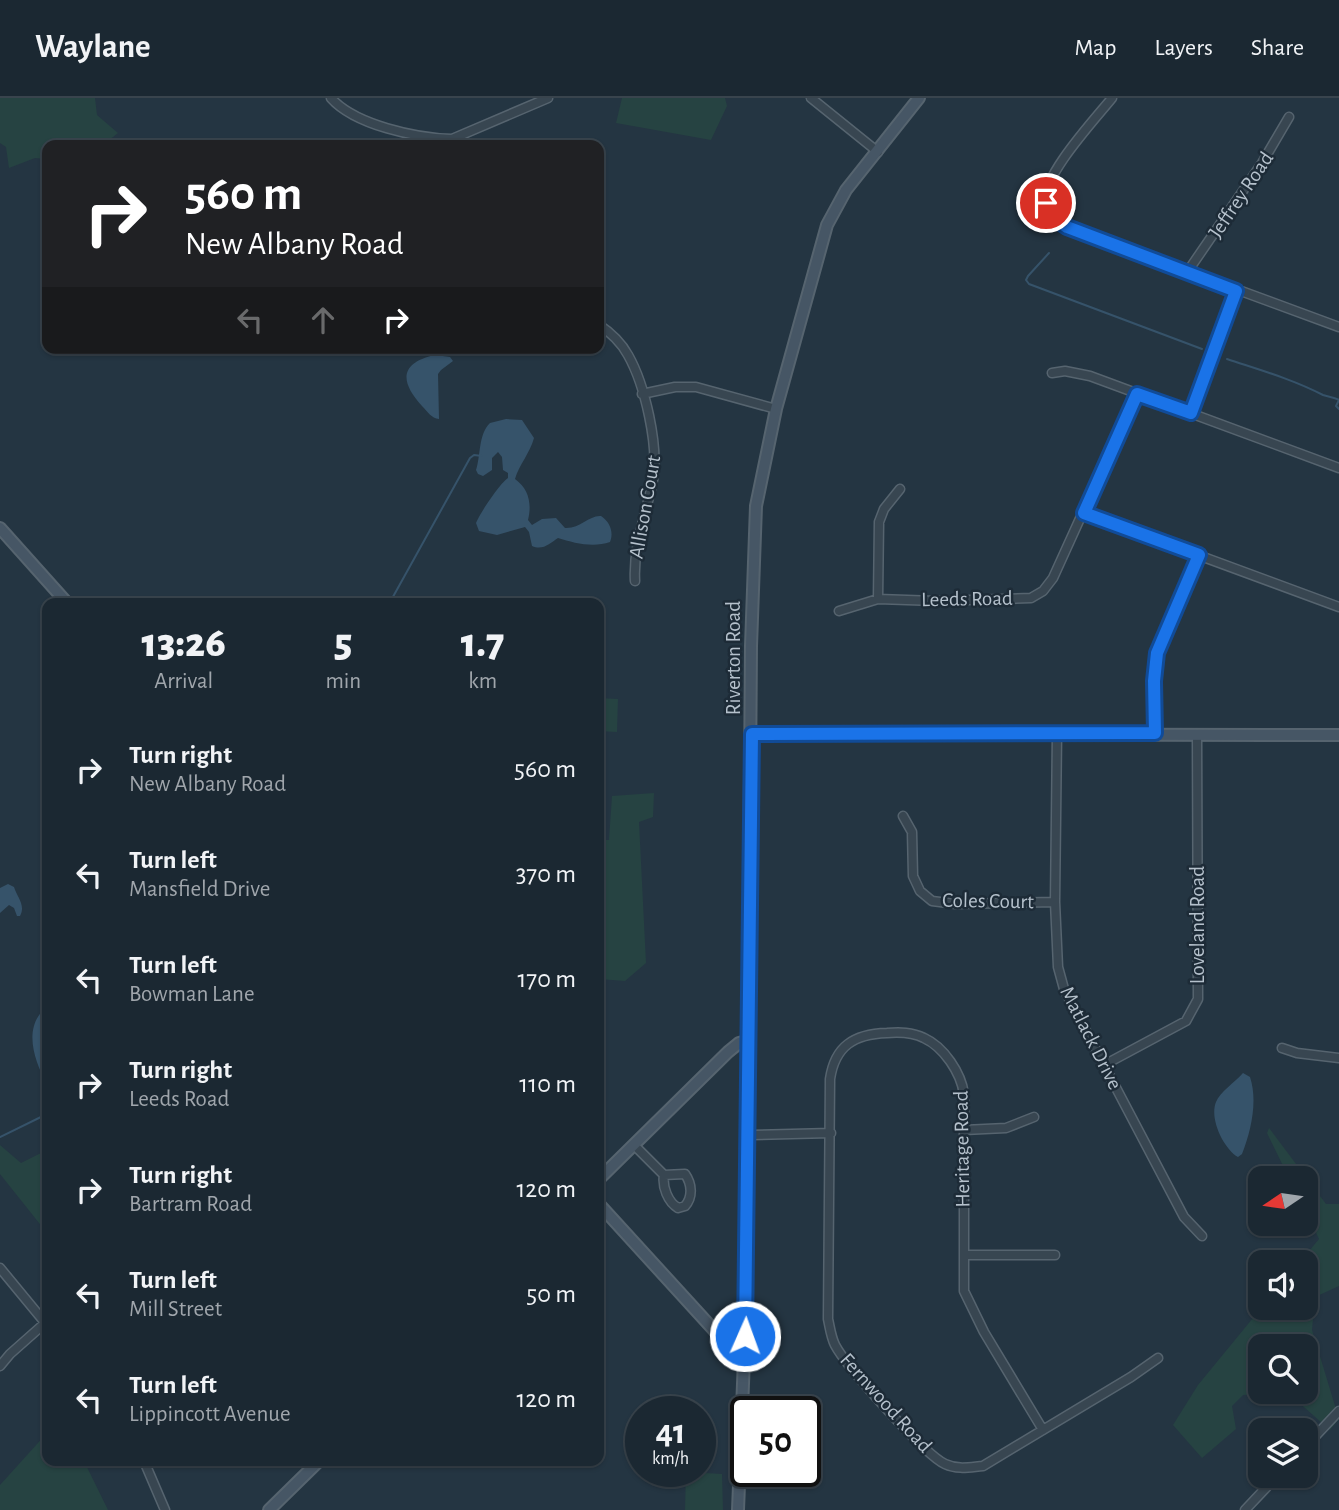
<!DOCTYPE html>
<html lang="en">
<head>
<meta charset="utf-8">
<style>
  :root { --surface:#1b2832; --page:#28343e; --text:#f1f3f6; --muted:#a0a6ac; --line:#39444d }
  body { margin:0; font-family:"Alegreya Sans",sans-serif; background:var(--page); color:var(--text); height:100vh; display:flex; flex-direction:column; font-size:26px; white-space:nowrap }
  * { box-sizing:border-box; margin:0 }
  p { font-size:23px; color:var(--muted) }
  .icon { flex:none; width:38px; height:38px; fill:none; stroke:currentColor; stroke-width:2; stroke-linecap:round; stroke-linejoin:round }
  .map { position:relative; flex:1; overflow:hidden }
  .side { position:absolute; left:42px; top:500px; width:562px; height:868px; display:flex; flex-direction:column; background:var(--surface); border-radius:14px; box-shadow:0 2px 5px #0004,0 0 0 2px var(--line) }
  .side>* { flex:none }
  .hud { position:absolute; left:42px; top:42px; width:562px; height:214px; border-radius:14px; box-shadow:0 2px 5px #0004,0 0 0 2px var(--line); background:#202124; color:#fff; overflow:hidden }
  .needle { width:46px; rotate:257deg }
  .controls { position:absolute; left:1248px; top:1068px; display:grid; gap:14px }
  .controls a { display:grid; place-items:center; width:70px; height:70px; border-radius:14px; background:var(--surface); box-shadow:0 2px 5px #0004,0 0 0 2px var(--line); font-size:35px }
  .speed { position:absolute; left:625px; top:1298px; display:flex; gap:14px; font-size:35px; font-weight:700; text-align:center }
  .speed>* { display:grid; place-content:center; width:91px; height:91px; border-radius:50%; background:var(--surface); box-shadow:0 2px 5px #0004,0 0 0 2px var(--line); line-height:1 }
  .speed small { font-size:18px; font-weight:400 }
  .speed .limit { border:4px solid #111; border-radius:10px; background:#fff; color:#111 }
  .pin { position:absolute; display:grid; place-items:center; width:60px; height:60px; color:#fff; margin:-30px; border:4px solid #fff; border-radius:50%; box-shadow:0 2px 7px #0007 }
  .me { position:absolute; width:77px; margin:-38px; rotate:2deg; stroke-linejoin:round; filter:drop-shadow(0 0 5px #0008) }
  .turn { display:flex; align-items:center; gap:24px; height:147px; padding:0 28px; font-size:32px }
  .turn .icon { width:91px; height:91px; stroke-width:2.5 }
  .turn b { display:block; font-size:49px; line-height:60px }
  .lanes { display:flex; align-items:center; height:66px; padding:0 28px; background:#0003; justify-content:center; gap:35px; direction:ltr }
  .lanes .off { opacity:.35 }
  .eta { display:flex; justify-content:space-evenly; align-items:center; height:119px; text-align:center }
  .eta b { font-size:42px; font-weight:800; line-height:49px }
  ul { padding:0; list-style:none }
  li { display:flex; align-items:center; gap:21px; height:105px; padding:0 28px }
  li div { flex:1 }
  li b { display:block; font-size:26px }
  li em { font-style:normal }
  header { display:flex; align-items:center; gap:42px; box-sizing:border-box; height:98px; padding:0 35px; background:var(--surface); border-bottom:2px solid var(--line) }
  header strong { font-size:33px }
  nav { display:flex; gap:38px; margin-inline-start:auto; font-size:24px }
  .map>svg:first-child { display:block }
</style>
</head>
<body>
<header>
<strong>Waylane</strong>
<nav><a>Map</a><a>Layers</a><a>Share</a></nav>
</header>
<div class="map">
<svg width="1339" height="1412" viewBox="0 0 1339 1412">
  <rect width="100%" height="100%" fill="#243542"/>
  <path fill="#264342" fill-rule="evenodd" d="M0,0H95L97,17L118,35L103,47H47V61L35,60L9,70L6,49L0,45Z
    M622,0H725L727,8L711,42L616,25Z
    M598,600L618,601L617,634L599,633Z
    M654,695L653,719L639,724L646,865L625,883L599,881V742H609L612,698Z
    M1269,1030L1326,1106H1339V1188L1315,1199L1312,1232L1339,1321L1330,1332L1288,1295L1243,1297L1232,1308L1236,1331L1202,1360L1173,1327L1198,1287L1262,1209H1306V1164H1300L1319,1141L1306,1113V1080H1289L1267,1035ZM1260,1248H1306V1293H1260Z
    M0,1047L21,1065L47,1052V1135L0,1076Z
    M47,1335V1363H84L108,1412H0V1387Z
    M686,1374L722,1376L723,1412H685Z"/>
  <path fill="#36536a" d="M435,257L450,259L453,263L441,272L438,276L439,321C431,320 428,314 422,308C400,284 399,265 435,257Z
    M506,321L522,322L534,340C530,355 519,367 515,381C529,391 532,406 528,422L532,427L542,421L556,420L565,430C580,431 589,417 601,418C610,424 614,434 610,444C593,450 574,445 558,440C550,445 543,453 532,448L529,434L525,429L497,437L479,433L476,425C480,415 501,384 508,380V375L503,372L502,359L498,354L492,360V372L483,378L478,376L476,372C481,357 478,337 490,325Z
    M8,786L14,789C17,799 26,807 20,818H17L14,810L9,807L0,815V790Z
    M47,909V986C34,963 22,928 47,909Z
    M1243,975L1250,979C1258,1003 1251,1033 1242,1056L1238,1059C1224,1051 1209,1021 1216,1004C1220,994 1235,984 1243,975Z"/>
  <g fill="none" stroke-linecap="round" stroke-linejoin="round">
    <path stroke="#36536a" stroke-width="2" d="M1049,155L1028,178L1026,182L1029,186L1202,251
      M1227,261C1260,272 1292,281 1323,297C1329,299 1334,299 1339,302L1336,308L1339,311
      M389,506L470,360L474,357L482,358
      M0,1039L47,1016"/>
    <g stroke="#56646f" stroke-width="11">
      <path id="street" d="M331,0C355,27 416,40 452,41L548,0
        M811,0L878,54
        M1112,0C1096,20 1039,81 1046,105C1050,116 1058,123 1067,129L1339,229
        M1188,173L1262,65L1289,19
        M598,226C610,234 621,244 628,257C645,287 659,348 653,382C646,417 633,447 635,483
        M1052,275L1065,273L1090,278L1339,370
        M642,296L675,289H696L776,311
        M1191,315L1236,193
        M1084,415L1339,509
        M878,501L879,424L884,411L900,391
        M839,513L878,501L936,503L1031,500L1043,493L1053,480L1137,295
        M1155,635L1154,583L1157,555L1199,457
        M1057,636L1055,804L1058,869L1064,891L1184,1119L1202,1138
        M903,718L912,734L913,778L920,793L932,803L956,806L1055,804
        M1282,950L1297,955L1339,960
        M1104,967L1186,923L1198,901L1197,636
        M964,1032L1006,1030L1034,1019
        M749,1037L831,1035
        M634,1047L664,1077L685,1076C692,1086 693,1099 685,1108L678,1110C668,1104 662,1089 664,1077
        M964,1157H1055
        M0,1170L47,1227
        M0,1268L10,1256L45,1225
        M1043,1332L984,1234L964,1193V996C961,975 944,949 924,940C912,934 900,934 887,935C854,936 835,948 830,981L828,1221C830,1230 831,1239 835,1247C846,1268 925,1357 945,1366C958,1372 970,1369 983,1368L1131,1279L1158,1260
        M1306,1348L1339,1313
        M144,1363L165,1412
        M1245,1412L1278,1377"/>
    </g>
    <g stroke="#56646f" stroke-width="14">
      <path id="secondary" d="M0,430L68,506
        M752,636L1339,637
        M598,1082L728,954L739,945L750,942
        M598,1105L744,1265
        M269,1412L319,1363
        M738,1412L746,1210L751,548L756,408L776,311L827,127L846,92L919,0"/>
    </g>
    <use href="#street" stroke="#384651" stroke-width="8"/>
    <use href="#secondary" stroke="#465665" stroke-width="10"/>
  </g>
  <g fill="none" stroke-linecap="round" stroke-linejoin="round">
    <g stroke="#114b97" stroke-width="18">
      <path id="route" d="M745,1238L752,636L1155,635L1154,583L1157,555L1199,457L1084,415L1137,296L1191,315L1236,193L1067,129L1054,120L1046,105"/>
    </g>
    <use href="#route" stroke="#1a73e8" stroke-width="12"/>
  </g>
  <g text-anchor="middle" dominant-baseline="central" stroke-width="5" stroke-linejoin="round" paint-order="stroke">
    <g font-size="21" fill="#b5c1cc" stroke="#1d2b37">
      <text transform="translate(1241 97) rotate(-56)">Jeffrey Road</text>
      <text transform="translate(645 409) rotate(-80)">Allison Court</text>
      <text transform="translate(967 501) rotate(-1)">Leeds Road</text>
      <text transform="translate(733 560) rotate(-90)">Riverton Road</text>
      <text transform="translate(988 803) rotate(1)">Coles Court</text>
      <text transform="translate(1197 827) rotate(-90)">Loveland Road</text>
      <text transform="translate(1091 940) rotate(63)">Matlack Drive</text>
      <text transform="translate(962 1051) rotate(-91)">Heritage Road</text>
      <text transform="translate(886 1305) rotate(48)">Fernwood Road</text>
    </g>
  </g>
</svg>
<div class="controls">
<a><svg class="needle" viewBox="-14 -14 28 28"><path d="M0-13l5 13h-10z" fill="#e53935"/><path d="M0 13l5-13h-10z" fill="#a0a6ac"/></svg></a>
<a><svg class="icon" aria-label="sound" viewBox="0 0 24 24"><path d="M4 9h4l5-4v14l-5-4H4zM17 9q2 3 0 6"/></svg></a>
<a><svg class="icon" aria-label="search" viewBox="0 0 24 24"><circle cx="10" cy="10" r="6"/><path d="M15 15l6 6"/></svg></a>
<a><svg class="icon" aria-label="layers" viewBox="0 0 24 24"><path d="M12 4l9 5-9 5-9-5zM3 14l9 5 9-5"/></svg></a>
</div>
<div class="speed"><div>41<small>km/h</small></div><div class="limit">50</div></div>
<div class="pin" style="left:1046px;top:105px;background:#d93025"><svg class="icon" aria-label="arrive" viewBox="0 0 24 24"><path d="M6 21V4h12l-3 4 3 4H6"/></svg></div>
<svg class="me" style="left:745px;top:1238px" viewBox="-20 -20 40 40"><circle r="17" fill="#1a73e8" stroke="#fff" stroke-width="3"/><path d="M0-11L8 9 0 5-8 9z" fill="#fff"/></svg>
<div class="hud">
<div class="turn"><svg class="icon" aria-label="right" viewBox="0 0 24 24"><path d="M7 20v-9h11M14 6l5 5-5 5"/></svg><div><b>560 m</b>New Albany Road</div></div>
<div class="lanes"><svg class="icon off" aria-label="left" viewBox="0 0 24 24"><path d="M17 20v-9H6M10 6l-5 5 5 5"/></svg><svg class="icon off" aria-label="ahead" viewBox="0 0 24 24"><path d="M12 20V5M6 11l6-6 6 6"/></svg><svg class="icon" aria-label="right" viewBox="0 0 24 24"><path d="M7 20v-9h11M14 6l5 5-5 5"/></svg></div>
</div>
<section class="side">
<div class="eta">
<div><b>13:26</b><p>Arrival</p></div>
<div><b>5</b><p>min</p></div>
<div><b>1.7</b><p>km</p></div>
</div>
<ul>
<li><svg class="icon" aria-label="right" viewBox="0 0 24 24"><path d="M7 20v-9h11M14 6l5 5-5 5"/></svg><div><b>Turn right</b><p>New Albany Road</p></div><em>560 m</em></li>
<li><svg class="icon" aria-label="left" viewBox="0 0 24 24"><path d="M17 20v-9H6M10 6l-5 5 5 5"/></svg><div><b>Turn left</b><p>Mansfield Drive</p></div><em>370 m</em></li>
<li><svg class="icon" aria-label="left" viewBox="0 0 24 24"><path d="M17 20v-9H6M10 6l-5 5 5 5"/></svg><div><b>Turn left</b><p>Bowman Lane</p></div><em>170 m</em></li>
<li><svg class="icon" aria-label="right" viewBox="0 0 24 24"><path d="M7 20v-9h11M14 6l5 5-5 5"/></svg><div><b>Turn right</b><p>Leeds Road</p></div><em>110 m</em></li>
<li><svg class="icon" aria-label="right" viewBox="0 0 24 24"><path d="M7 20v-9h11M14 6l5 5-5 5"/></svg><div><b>Turn right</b><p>Bartram Road</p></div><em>120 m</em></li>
<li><svg class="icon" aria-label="left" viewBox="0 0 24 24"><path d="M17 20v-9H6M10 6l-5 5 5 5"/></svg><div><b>Turn left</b><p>Mill Street</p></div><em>50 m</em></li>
<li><svg class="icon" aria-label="left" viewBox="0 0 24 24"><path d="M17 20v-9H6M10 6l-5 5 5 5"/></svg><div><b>Turn left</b><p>Lippincott Avenue</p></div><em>120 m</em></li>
</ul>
</section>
</div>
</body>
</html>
